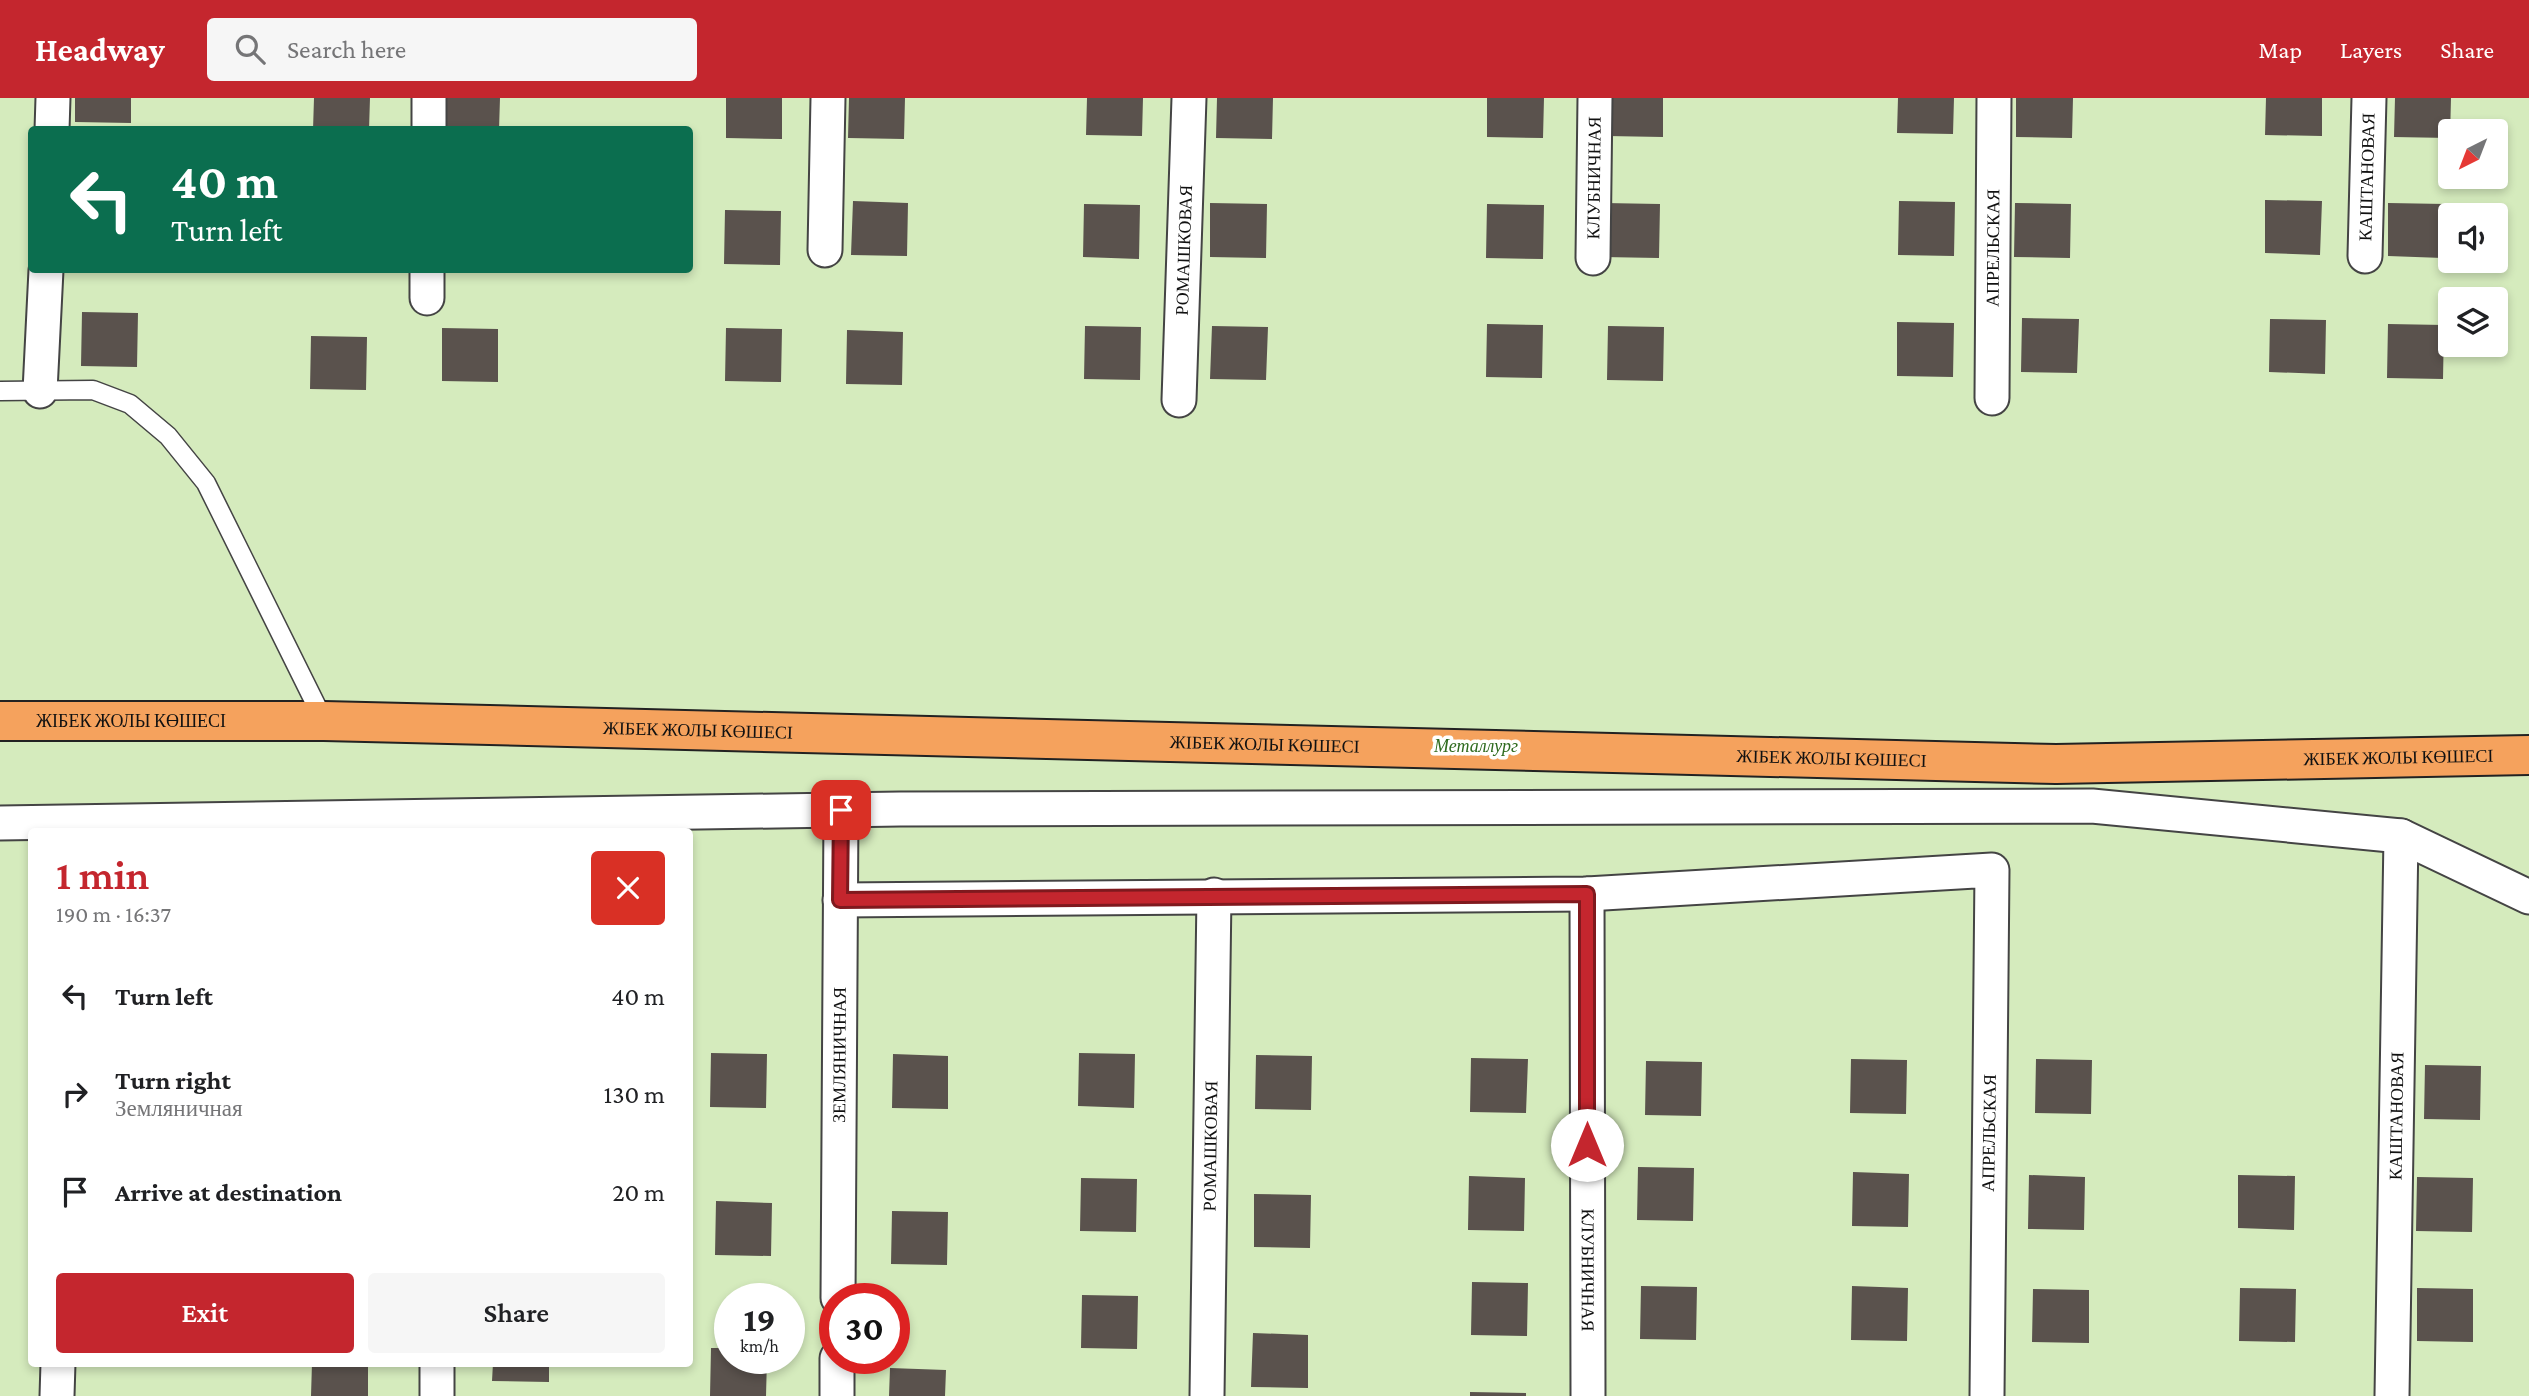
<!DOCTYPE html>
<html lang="en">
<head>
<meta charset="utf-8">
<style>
  :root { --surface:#fff; --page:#f6f6f6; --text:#202124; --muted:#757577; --accent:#c4262e }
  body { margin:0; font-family:"Crimson Pro",serif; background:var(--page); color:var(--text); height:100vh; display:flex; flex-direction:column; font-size:26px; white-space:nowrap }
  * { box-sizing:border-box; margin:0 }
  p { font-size:23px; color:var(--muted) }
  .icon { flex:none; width:38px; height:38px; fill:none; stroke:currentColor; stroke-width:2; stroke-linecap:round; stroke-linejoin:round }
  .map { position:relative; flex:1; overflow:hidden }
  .side { position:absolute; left:28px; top:730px; width:665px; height:539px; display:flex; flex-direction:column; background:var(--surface); border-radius:7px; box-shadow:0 4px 10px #0003 }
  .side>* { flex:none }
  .banner { position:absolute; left:28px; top:28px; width:665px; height:147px; border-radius:7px; box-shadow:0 4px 10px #0003; background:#0b6e4f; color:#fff; overflow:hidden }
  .needle { width:46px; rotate:222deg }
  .tools { position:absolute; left:2438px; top:21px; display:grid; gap:14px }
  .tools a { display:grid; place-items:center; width:70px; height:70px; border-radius:7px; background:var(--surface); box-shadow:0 4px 10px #0003; font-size:35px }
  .speed { position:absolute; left:714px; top:1185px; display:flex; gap:14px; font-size:35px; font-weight:700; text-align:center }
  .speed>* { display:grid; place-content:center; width:91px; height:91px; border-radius:50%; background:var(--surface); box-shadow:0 4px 10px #0003; line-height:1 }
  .speed small { font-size:18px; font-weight:400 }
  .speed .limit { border:10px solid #d22; background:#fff; color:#111 }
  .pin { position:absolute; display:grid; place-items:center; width:60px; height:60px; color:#fff; margin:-30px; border-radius:14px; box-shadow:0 4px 10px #0006 }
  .me { position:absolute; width:77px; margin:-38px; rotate:0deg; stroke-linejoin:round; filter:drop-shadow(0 0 5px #0008) }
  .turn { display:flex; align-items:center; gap:24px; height:147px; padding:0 28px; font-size:32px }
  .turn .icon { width:91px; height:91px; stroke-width:2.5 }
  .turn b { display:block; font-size:49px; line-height:60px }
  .round { display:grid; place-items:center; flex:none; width:74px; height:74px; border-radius:7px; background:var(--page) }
  .summary { display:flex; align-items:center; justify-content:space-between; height:119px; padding:0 28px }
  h1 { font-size:42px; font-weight:600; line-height:52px; color:var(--accent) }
  .button { display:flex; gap:14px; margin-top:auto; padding:14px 28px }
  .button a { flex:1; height:80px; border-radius:7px; background:var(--accent); color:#fff; font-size:28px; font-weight:600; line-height:80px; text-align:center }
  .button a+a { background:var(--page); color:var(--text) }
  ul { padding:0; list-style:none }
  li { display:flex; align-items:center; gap:21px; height:98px; padding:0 28px }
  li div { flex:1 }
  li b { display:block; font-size:26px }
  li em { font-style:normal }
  header { display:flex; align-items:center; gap:42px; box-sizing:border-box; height:98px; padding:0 35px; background:var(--accent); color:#fff }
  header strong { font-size:33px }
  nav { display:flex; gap:38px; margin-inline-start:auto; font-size:24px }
  .search { width:490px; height:63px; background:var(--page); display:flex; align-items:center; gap:18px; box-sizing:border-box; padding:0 24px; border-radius:7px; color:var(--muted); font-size:26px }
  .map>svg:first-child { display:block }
</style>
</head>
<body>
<header>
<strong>Headway</strong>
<div class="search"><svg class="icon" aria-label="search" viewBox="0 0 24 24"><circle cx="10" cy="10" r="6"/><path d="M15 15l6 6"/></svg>Search here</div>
<nav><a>Map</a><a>Layers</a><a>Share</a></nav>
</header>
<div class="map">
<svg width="2529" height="1298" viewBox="0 0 2529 1298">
  <rect width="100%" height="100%" fill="#fffdf5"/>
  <path fill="#d5ebbd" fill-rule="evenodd" d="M0,0H2529V1298H0ZM32,32H690V172H32ZM2450,33H2496V79H2450ZM2450,117H2496V163H2450ZM2450,201H2496V247H2450ZM32,733H690V1265H32ZM730,1200H789V1260H730ZM835,1200H894V1260H835Z"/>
  <path fill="#5a524d" d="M75,0H131V25L75,24Z
    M314,0H370L369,32H313Z
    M444,0H500L499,32H443Z
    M726,0H782V41L726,40Z
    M849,0H905L904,41L848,40Z
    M1087,0H1143L1142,38L1086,37Z
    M1217,0H1273L1272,41L1216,40Z
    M1487,0H1544L1543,40L1487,39Z
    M1607,0H1663V39L1607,38Z
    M1898,0H1954L1953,36L1897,35Z
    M2016,0H2073L2072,40L2016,39Z
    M2266,0H2322V38L2265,37Z
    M2395,0H2451L2450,40L2394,39Z
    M2265,102L2322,103L2320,157L2265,155Z
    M853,103L908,105L907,158L851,157Z
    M1899,103L1955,104L1954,158L1898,157Z
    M1210,105L1267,106L1266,160L1210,159Z
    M1604,105L1660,106L1659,160L1603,159Z
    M2015,105L2071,106L2070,160L2014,159Z
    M2388,105L2445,106L2443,160L2388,158Z
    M1084,106L1140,107L1139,161L1083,159Z
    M1487,106L1544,107L1543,161L1486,160Z
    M725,112L781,113L780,167L724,166Z
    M82,214L138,215L137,269L81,268Z
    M2022,220L2079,221L2077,275L2021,274Z
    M2270,221L2326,222L2325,276L2269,274Z
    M1897,224L1954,225L1953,279L1897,278Z
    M1487,226L1543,227L1542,280L1486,279Z
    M2388,226L2444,227L2443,281L2387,280Z
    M1085,228L1141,229L1140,282L1084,281Z
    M1212,228L1268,229L1266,282L1210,281Z
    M1608,228L1664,229L1663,283L1607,282Z
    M442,230L498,231V284L442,283Z
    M726,230L782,231L781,284L725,283Z
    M847,232L903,234L902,287L846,286Z
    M311,238L367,239L366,292L310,291Z
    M711,955L767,956L766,1010L710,1009Z
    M1079,955L1135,956L1134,1010L1078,1008Z
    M893,956L948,958V1011L892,1010Z
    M1256,957L1312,958L1311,1012L1255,1011Z
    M1471,960L1528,961L1526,1015L1470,1014Z
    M1851,961L1907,962L1906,1016L1850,1015Z
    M2036,961L2092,962L2091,1016L2035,1015Z
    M1646,963L1702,964L1701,1018L1645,1017Z
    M2425,967L2481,968L2480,1022L2424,1021Z
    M1638,1069L1694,1070L1693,1123L1637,1122Z
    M1853,1074L1909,1076L1908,1129L1852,1128Z
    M2029,1077L2085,1079L2084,1132L2028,1131Z
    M2238,1077L2295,1078L2294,1132L2238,1130Z
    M1469,1078L1525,1080L1524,1133L1468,1132Z
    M2417,1079L2473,1080L2472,1134L2416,1133Z
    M1081,1080L1137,1081L1136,1134L1080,1133Z
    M1254,1096L1311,1097L1310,1150L1254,1149Z
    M716,1103L772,1105L771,1158L715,1157Z
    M892,1113L948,1114L947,1167L891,1166Z
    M1472,1184L1528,1185L1527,1238L1471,1237Z
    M1641,1188L1697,1189L1696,1242L1640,1241Z
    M1852,1188L1908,1190L1907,1243L1851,1242Z
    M2240,1190L2296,1191L2295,1244L2239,1243Z
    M2417,1190L2473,1191V1244L2417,1243Z
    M2033,1191L2089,1192V1245L2032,1244Z
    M1082,1197L1138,1198L1137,1251L1081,1250Z
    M1253,1235L1308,1237V1290L1251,1289Z
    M711,1250H730V1260H767L766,1298H710Z
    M312,1265H368V1298H311Z
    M493,1265H549V1284L492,1283Z
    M890,1270L946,1272L945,1298H889Z
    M1470,1294L1526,1295V1298H1470Z"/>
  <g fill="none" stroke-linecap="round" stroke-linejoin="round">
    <g stroke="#444" stroke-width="21">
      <path id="lane" d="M0,293L93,292L130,306L168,338L206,385L324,623"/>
    </g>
    <g stroke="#444" stroke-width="37">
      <g id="street">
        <path d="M52,32L53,0"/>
        <path d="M429,32V0"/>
        <path d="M825,152L828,0"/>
        <path id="s1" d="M2365,158L2369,0"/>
        <path id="s2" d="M1593,160L1595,0"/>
        <path d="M427,200V172"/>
        <path d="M40,293L46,172"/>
        <path id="s3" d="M1992,300L1994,0"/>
        <path id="s4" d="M1179,302L1189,0"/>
        <path d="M0,725L900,711L2092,708L2401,738L2529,799"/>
        <path id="s5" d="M1587,796L1588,1298"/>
        <path d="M840,802L1587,796L1992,772L1987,1298"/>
        <path id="s6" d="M838,1200L841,712"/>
        <path d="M57,1298L58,1265"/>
        <path d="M437,1298V1265"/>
        <path d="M837,1298V1260"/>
        <path id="s7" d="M1207,1298L1214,797"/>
        <path id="s8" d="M2392,1298L2401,738"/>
      </g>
    </g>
    <g stroke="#222" stroke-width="42">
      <g id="highway">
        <path id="s9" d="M0,623H324L2056,666L2529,657"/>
      </g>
    </g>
    <use href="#lane" stroke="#fff" stroke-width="18"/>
    <use href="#street" stroke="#fff" stroke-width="33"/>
    <use href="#highway" stroke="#f5a25d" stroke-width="38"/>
  </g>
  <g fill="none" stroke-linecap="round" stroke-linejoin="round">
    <g stroke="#7f191e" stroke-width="18">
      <path id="route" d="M841,712L840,802L1587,796V1047"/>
    </g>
    <use href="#route" stroke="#c4262e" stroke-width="12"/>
  </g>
  <g text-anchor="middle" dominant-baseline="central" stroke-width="7" stroke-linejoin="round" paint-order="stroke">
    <g font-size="18" fill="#111" stroke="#fff">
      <text stroke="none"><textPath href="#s1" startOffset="79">КАШТАНОВАЯ</textPath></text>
      <text stroke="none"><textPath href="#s2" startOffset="80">КЛУБНИЧНАЯ</textPath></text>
      <text stroke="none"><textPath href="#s3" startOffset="150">АПРЕЛЬСКАЯ</textPath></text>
      <text stroke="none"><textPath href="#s4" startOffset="150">РОМАШКОВАЯ</textPath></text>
      <text stroke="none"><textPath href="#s9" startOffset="131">ЖІБЕК ЖОЛЫ КӨШЕСІ</textPath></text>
      <text stroke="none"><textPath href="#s9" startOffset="698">ЖІБЕК ЖОЛЫ КӨШЕСІ</textPath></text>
      <text stroke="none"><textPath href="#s9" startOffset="1265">ЖІБЕК ЖОЛЫ КӨШЕСІ</textPath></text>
      <text stroke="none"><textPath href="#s9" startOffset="1832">ЖІБЕК ЖОЛЫ КӨШЕСІ</textPath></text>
      <text stroke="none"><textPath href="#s9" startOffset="2399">ЖІБЕК ЖОЛЫ КӨШЕСІ</textPath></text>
      <text stroke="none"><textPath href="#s6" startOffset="243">ЗЕМЛЯНИЧНАЯ</textPath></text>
      <text stroke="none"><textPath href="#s8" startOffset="280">КАШТАНОВАЯ</textPath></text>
      <text transform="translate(1989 1035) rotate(-89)">АПРЕЛЬСКАЯ</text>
      <text stroke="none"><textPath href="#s7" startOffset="250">РОМАШКОВАЯ</textPath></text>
      <text stroke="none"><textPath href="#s5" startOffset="376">КЛУБНИЧНАЯ</textPath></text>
    </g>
    <g font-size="18" font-style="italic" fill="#2f6b1f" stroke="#fff">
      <text x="1476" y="648">Металлург</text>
    </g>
  </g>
</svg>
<div class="tools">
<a><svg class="needle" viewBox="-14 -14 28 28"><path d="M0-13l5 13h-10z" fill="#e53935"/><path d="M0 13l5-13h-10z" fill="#757577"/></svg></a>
<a><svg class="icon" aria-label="sound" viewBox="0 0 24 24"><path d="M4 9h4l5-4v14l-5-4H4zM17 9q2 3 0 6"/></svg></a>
<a><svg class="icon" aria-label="layers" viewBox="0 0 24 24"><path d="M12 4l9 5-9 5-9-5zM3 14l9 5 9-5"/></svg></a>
</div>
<div class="speed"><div>19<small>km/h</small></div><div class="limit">30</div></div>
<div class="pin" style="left:841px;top:712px;background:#d93025"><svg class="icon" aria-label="arrive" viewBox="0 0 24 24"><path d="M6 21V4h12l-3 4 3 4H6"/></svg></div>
<svg class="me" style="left:1587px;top:1047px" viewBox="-20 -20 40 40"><circle r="19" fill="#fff"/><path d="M0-13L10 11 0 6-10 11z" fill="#c4262e"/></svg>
<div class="banner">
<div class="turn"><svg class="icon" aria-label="left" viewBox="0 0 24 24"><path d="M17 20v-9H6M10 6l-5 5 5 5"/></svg><div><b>40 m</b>Turn left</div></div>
</div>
<section class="side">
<div class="summary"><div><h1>1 min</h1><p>190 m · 16:37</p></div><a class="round" style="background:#d93025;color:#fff"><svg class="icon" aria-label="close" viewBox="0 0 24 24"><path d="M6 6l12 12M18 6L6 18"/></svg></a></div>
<ul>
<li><svg class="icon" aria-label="left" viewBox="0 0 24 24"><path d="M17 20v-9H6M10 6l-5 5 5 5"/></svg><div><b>Turn left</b></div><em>40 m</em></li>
<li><svg class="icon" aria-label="right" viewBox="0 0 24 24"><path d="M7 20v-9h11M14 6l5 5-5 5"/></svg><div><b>Turn right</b><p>Земляничная</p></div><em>130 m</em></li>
<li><svg class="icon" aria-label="arrive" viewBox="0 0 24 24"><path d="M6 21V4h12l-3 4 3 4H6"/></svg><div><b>Arrive at destination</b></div><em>20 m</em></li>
</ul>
<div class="button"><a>Exit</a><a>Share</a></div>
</section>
</div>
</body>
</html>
